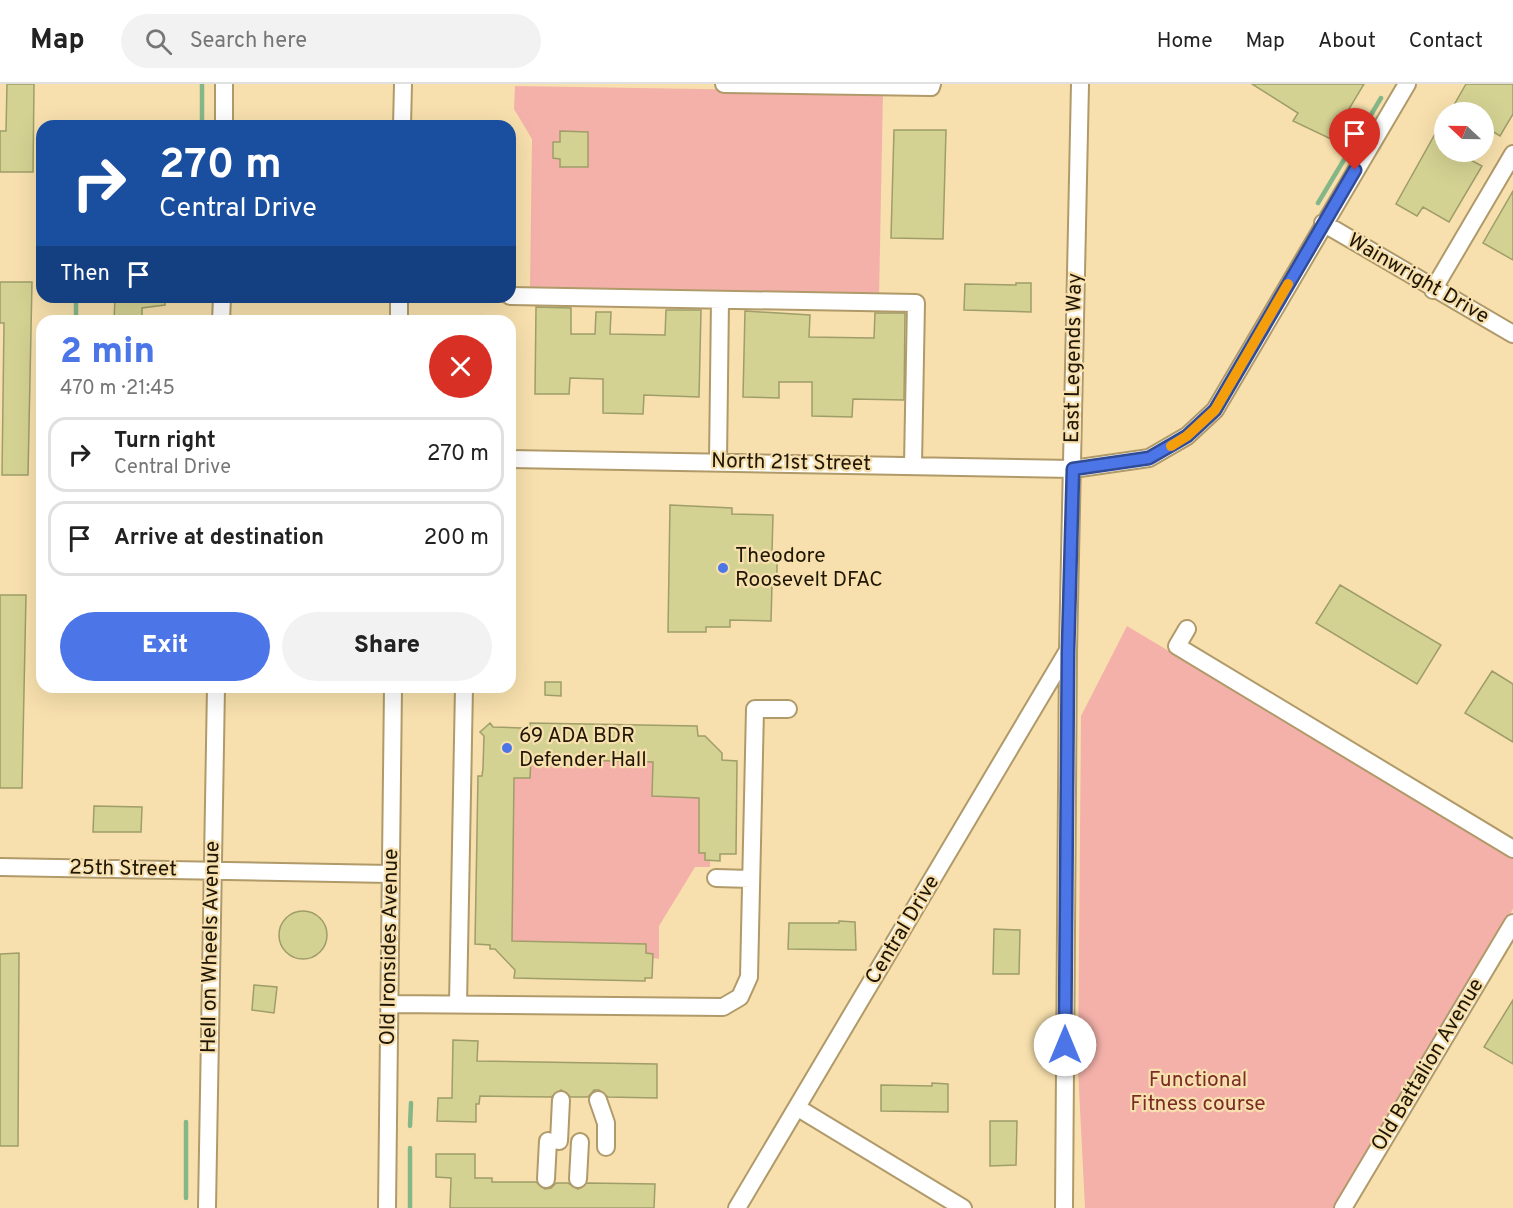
<!DOCTYPE html>
<html lang="en">
<head>
<meta charset="utf-8">
<style>
  :root { --surface:#fff; --page:#f2f2f2; --text:#222; --muted:#767676; --line:#e0e0e0; --accent:#4c75e8 }
  body { margin:0; font-family:Overpass,sans-serif; background:var(--page); color:var(--text); height:100vh; display:flex; flex-direction:column; font-size:22px; white-space:nowrap }
  * { box-sizing:border-box; margin:0 }
  p { font-size:20px; color:var(--muted) }
  .icon { flex:none; width:33px; height:33px; fill:none; stroke:currentColor; stroke-width:2; stroke-linecap:round; stroke-linejoin:round }
  .map { position:relative; flex:1; overflow:hidden }
  .details { position:absolute; left:36px; top:231px; width:480px; height:378px; display:flex; flex-direction:column; background:var(--surface); border-radius:18px; box-shadow:0 6px 24px #0002 }
  .details>* { flex:none }
  .hud { position:absolute; left:36px; top:36px; width:480px; height:183px; border-radius:18px; box-shadow:0 6px 24px #0002; background:#1a4fa0; color:#fff; overflow:hidden }
  .needle { width:39px; rotate:292deg }
  .tools { position:absolute; left:1434px; top:18px; display:grid; gap:12px }
  .tools a { display:grid; place-items:center; width:60px; height:60px; border-radius:50%; background:var(--surface); box-shadow:0 6px 24px #0002; font-size:30px }
  .pin { position:absolute; display:grid; place-items:center; width:51px; height:51px; color:#fff; margin:-62px -26px; border-radius:50% 50% 50% 0; rotate:-45deg; box-shadow:0 0 6px #0007 }
  .pin .icon { rotate:45deg }
  .me { position:absolute; width:66px; margin:-33px; rotate:0deg; stroke-linejoin:round; filter:drop-shadow(0 0 4px #0008) }
  .turn { display:flex; align-items:center; gap:21px; height:126px; padding:0 24px; font-size:27px }
  .turn .icon { width:78px; height:78px; stroke-width:2.5 }
  .turn b { display:block; font-size:42px; line-height:51px }
  .then { display:flex; align-items:center; height:57px; padding:0 24px; background:#0003; gap:12px; font-size:22px }
  .round { display:grid; place-items:center; flex:none; width:63px; height:63px; border-radius:32px; background:var(--page) }
  .overview { display:flex; align-items:center; justify-content:space-between; height:102px; padding:0 24px }
  h1 { font-size:36px; font-weight:800; line-height:45px; color:var(--accent) }
  .cta { display:flex; gap:12px; margin-top:auto; padding:12px 24px }
  .cta a { flex:1; height:69px; border-radius:36px; background:var(--accent); color:#fff; font-size:24px; font-weight:800; line-height:69px; text-align:center }
  .cta a+a { background:var(--page); color:var(--text) }
  ul { padding:0; list-style:none }
  li { display:flex; align-items:center; gap:18px; height:75px; margin:0 12px 9px; padding:0 12px; border:3px solid var(--line); border-radius:18px }
  li div { flex:1 }
  li b { display:block; font-size:22px }
  li em { font-style:normal }
  header { display:flex; align-items:center; gap:36px; box-sizing:border-box; height:84px; padding:0 30px; background:var(--surface); border-bottom:2px solid var(--line) }
  header strong { font-size:28px }
  nav { display:flex; gap:33px; margin-inline-start:auto; font-size:21px }
  .search { width:420px; height:54px; background:var(--page); display:flex; align-items:center; gap:15px; box-sizing:border-box; padding:0 21px; border-radius:33px; color:var(--muted); font-size:22px }
  .map>svg:first-child { display:block }
</style>
</head>
<body>
<header>
<strong>Map</strong>
<div class="search"><svg class="icon" aria-label="search" viewBox="0 0 24 24"><circle cx="10" cy="10" r="6"/><path d="M15 15l6 6"/></svg>Search here</div>
<nav><a>Home</a><a>Map</a><a>About</a><a>Contact</a></nav>
</header>
<div class="map">
<svg width="1513" height="1124" viewBox="0 0 1513 1124">
  <rect width="100%" height="100%" fill="#f7e0ad"/>
  <path fill="#f4b1aa" d="M515,2L883,8L879,214L530,207L532,55L514,25Z
    M1127,542L1513,773V825L1333,1124H1085L1078,985L1081,632Z
    M531,675L700,678L699,769H705V776H710V783H695L659,842V875L652,874V870L646,869L645,860L516,858L512,860L514,694Z"/>
  <g fill="none" stroke-linecap="round" stroke-linejoin="round">
    <path stroke="#85b688" stroke-width="4.5" d="M202,42V0
      M1318,119L1381,14
      M76,237V213
      M410,1042L411,1019
      M186,1114V1038
      M410,1124V1064"/>
  </g>
  <path fill="#d4d292" stroke="#9f9d69" stroke-width="1.5" d="M7,0H34L33,88H0V47H6Z
    M1252,0H1364L1331,55L1293,37L1298,29Z
    M1466,0H1513V30L1500,52L1484,42V28H1450Z
    M1444,34V68H1456L1482,82L1449,138L1423,123L1417,132L1396,120Z
    M894,46H946L943,155L891,154Z
    M560,47L588,48V83H560V75L553,74V58H560Z
    M1513,107V176L1483,159Z
    M0,198H32L28,391H2L4,239H0Z
    M1016,199H1031V228L964,226L965,200L1016,201Z
    M115,213H165V221L142,224V237H114Z
    M536,223L571,224V250H595L596,228H611L610,250L665,251L666,226H701L699,313L644,311L643,330L603,329V295L570,294L569,310H535Z
    M745,227L810,231L809,253L874,254L875,229H905L904,316L853,315L852,333L812,332V298H779V314L743,313Z
    M670,421L732,424V430L773,431L772,468H777V500H772L771,537L730,536V543H706V548H668Z
    M1340,501L1441,561L1417,600L1316,539Z
    M0,511H26L22,704H0Z
    M1492,587L1513,600V658L1465,629Z
    M545,598H561V612L545,611Z
    M490,639L493,643L522,644L530,642V639L697,642L698,652H705L722,669V676L737,677L736,770H720V777L705,776V769H699V714L652,712L653,678L531,675L530,694H514L512,857L646,860V869L653,870L652,894H645V897L514,894L515,886L495,865H490V861L475,860L478,692H482L483,684L484,652L480,648Z
    M94,722L142,723L141,748H93Z
    M279 851a24 24 0 1 1 48 0a24 24 0 1 1-48 0Z
    M839,837L855,838L856,866L788,865L789,839H839Z
    M994,845L1020,846L1019,890H993Z
    M19,869L18,1062H0V870Z
    M254,901L277,903L274,929L252,926Z
    M1513,916V980L1484,963Z
    M453,956L478,957L477,977L657,980V1014L608,1013L599,1006H594L588,1013H571L561,1006L551,1013L480,1012L479,1020H476V1038L437,1037L438,1014H452Z
    M932,999L948,1000V1028L881,1027V1001L932,1002Z
    M990,1037H1017L1016,1081L990,1082Z
    M436,1070H475V1094H492V1098H536L545,1105L551,1104L556,1099H568L578,1105L587,1099L655,1100L654,1124H450L451,1094L436,1093Z"/>
  <g fill="none" stroke-linecap="round" stroke-linejoin="round">
    <g stroke="#b09a69" stroke-width="20">
      <path id="minor" d="M724,0L931,3L932,0
        M224,42V0
        M402,42L403,0
        M1323,139L1513,250
        M1433,206L1513,70
        M510,212L916,219L913,380
        M221,237L222,213
        M399,237V213
        M510,375L1073,385L1149,374L1187,352L1215,326L1407,0
        M718,377L720,216
        M1187,545L1177,562L1513,765
        M0,783L390,790
        M716,794L751,795
        M389,920L723,923L740,913L749,893L755,625H788
        M458,920L464,603
        M598,1016L606,1039V1063
        M798,1024L963,1124
        M559,1057L561,1016
        M546,1095L548,1057
        M578,1095L580,1058
        M207,1124L216,603
        M387,1124L393,603
        M737,1124L1067,568
        M1064,1124L1068,567L1080,0
        M1343,1124L1513,839"/>
    </g>
    <use href="#minor" stroke="#fff" stroke-width="16"/>
  </g>
  <g fill="none" stroke-linecap="round" stroke-linejoin="round">
    <g stroke="#314c97" stroke-width="15">
      <path id="route" d="M1065,961L1068,567L1073,385L1149,374L1187,352L1215,326L1355,86"/>
    </g>
    <use href="#route" stroke="#4c75e8" stroke-width="10"/>
    <path stroke="#f59e0b" stroke-width="10" d="M1171,362L1187,352L1215,326L1288,200"/>
  </g>
  <g fill="#4c75e8" stroke="#f7e0ad" stroke-width="2">
    <circle cx="723" cy="484" r="6"/>
    <circle cx="507" cy="664" r="6"/>
  </g>
  <g text-anchor="middle" dominant-baseline="central" stroke-width="4.5" stroke-linejoin="round" paint-order="stroke">
    <g font-size="21" fill="#1f1604" stroke="#f7e0ad">
      <text transform="translate(1418 195) rotate(30)">Wainwright Drive</text>
      <text transform="translate(1074 274) rotate(-89)">East Legends Way</text>
      <text transform="translate(791 379) rotate(1)">North 21st Street</text>
      <text transform="translate(123 785) rotate(1)">25th Street</text>
      <text transform="translate(903 846) rotate(-59)">Central Drive</text>
      <text transform="translate(211 863) rotate(-89)">Hell on Wheels Avenue</text>
      <text transform="translate(390 863) rotate(-89)">Old Ironsides Avenue</text>
      <text transform="translate(1428 981) rotate(-59)">Old Battalion Avenue</text>
    </g>
    <g font-size="21" fill="#1f1604" stroke="#f7e0ad" text-anchor="start">
      <text x="735" y="472">Theodore<tspan x="735" dy="24">Roosevelt DFAC</tspan></text>
      <text x="519" y="652">69 ADA BDR<tspan x="519" dy="24">Defender Hall</tspan></text>
    </g>
    <g font-size="21" fill="#7c2c28" stroke="#f7e0ad">
      <text x="1198" y="996">Functional<tspan x="1198" dy="24">Fitness course</tspan></text>
    </g>
  </g>
</svg>
<div class="tools">
<a><svg class="needle" viewBox="-14 -14 28 28"><path d="M0-13l5 13h-10z" fill="#e53935"/><path d="M0 13l5-13h-10z" fill="#767676"/></svg></a>
</div>
<div class="pin" style="left:1355px;top:86px;background:#d93025"><svg class="icon" aria-label="arrive" viewBox="0 0 24 24"><path d="M6 21V4h12l-3 4 3 4H6"/></svg></div>
<svg class="me" style="left:1065px;top:961px" viewBox="-20 -20 40 40"><circle r="19" fill="#fff"/><path d="M0-13L10 11 0 6-10 11z" fill="#4c75e8"/></svg>
<div class="hud">
<div class="turn"><svg class="icon" aria-label="right" viewBox="0 0 24 24"><path d="M7 20v-9h11M14 6l5 5-5 5"/></svg><div><b>270 m</b>Central Drive</div></div>
<div class="then">Then<svg class="icon" aria-label="arrive" viewBox="0 0 24 24"><path d="M6 21V4h12l-3 4 3 4H6"/></svg></div>
</div>
<section class="details">
<div class="overview"><div><h1>2 min</h1><p>470 m · 21:45</p></div><a class="round" style="background:#d93025;color:#fff"><svg class="icon" aria-label="close" viewBox="0 0 24 24"><path d="M6 6l12 12M18 6L6 18"/></svg></a></div>
<ul>
<li><svg class="icon" aria-label="right" viewBox="0 0 24 24"><path d="M7 20v-9h11M14 6l5 5-5 5"/></svg><div><b>Turn right</b><p>Central Drive</p></div><em>270 m</em></li>
<li><svg class="icon" aria-label="arrive" viewBox="0 0 24 24"><path d="M6 21V4h12l-3 4 3 4H6"/></svg><div><b>Arrive at destination</b></div><em>200 m</em></li>
</ul>
<div class="cta"><a>Exit</a><a>Share</a></div>
</section>
</div>
</body>
</html>
